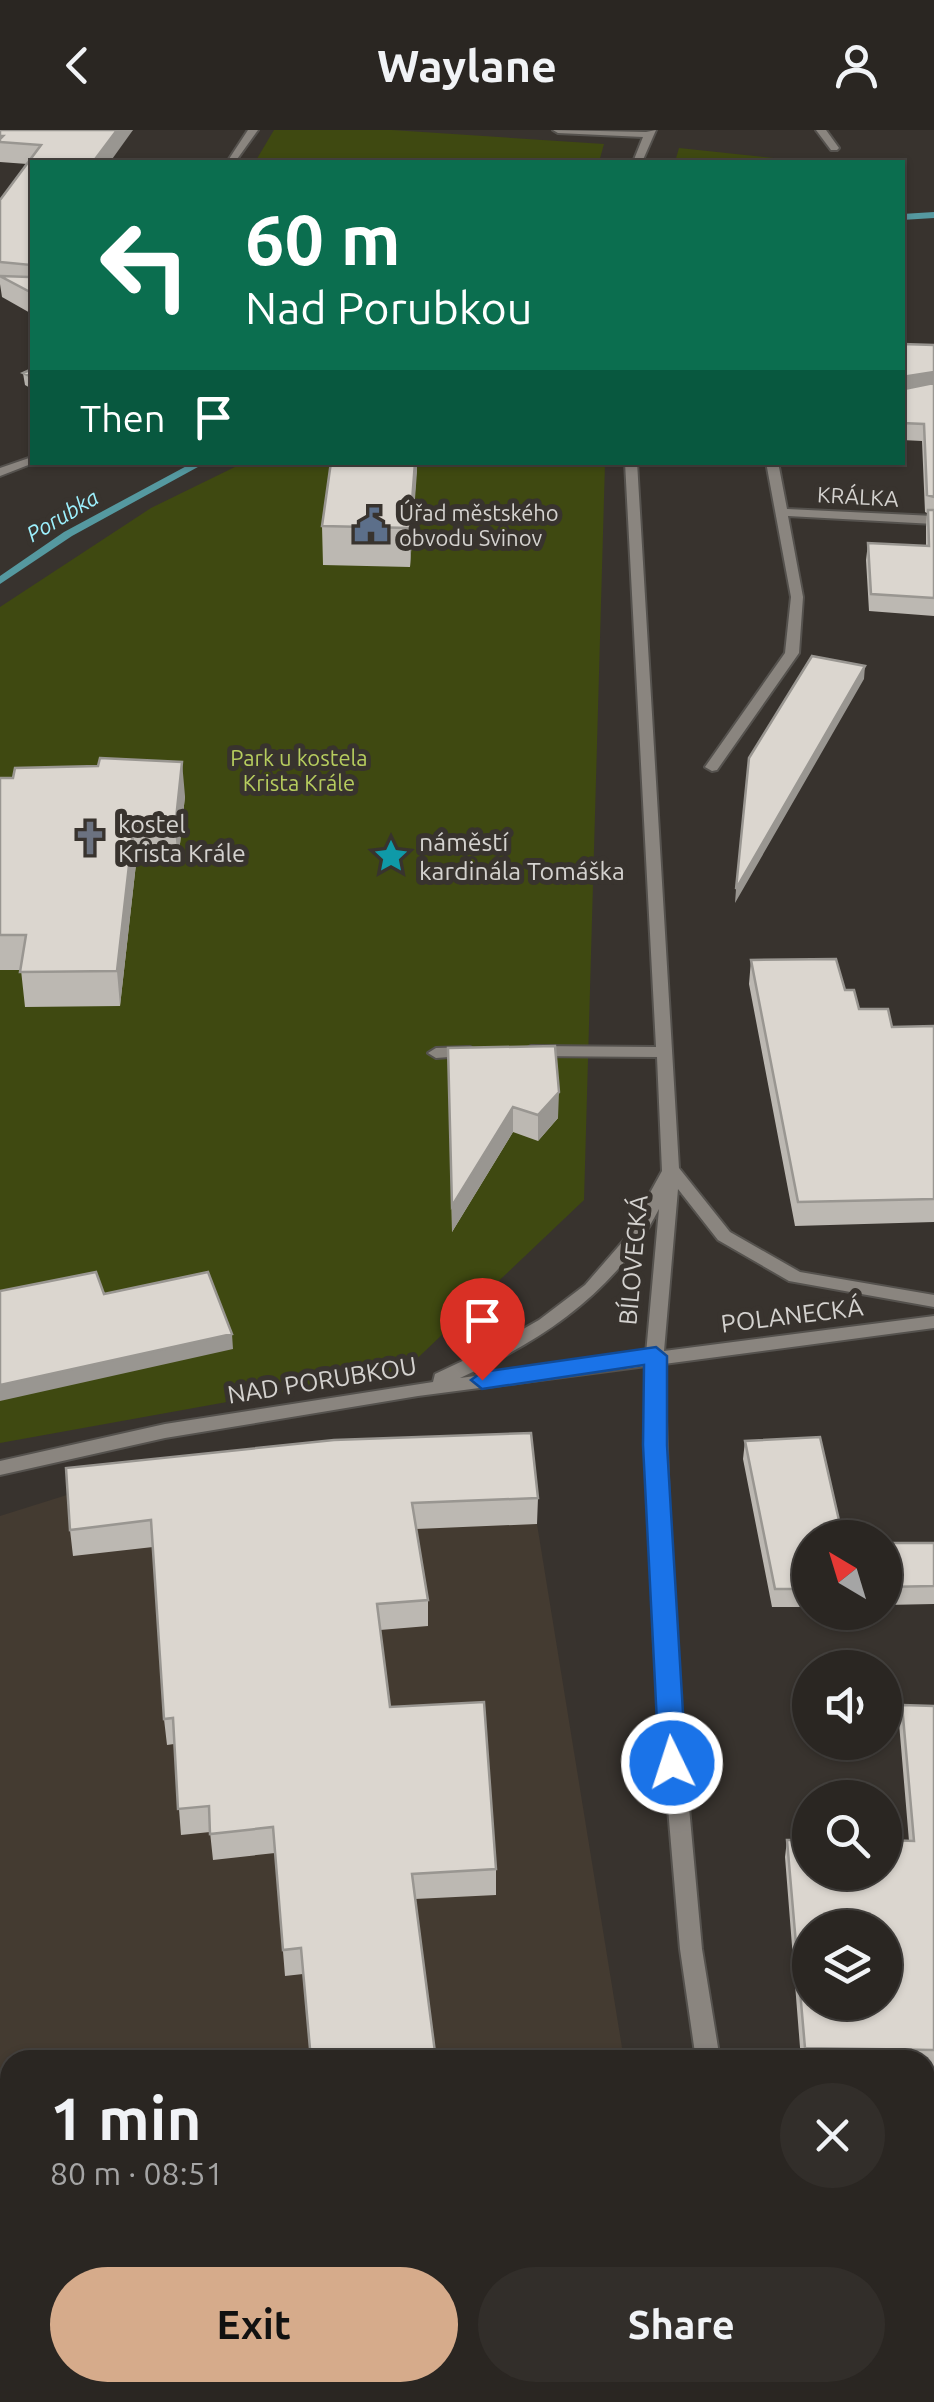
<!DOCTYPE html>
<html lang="en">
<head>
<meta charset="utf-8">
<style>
  :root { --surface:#2a2622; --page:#322e2a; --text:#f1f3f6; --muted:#a5a5a5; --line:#464340; --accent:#d6ab8b }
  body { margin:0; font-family:Ubuntu,sans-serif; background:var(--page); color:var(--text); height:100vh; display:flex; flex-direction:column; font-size:38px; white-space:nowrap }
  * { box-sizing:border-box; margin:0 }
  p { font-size:32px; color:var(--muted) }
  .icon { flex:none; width:55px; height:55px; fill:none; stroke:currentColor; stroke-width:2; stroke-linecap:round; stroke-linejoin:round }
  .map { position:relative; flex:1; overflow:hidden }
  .panel { position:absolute; left:0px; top:1920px; width:935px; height:352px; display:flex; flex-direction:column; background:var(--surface); border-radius:30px 30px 0 0; box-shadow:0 2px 8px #0004,0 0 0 2px var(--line) }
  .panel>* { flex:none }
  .hud { position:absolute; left:30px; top:30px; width:875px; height:305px; border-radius:0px; box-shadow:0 2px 8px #0004,0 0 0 2px var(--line); background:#0b6e4f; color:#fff; overflow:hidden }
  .needle { width:65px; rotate:322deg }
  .buttons { position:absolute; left:792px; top:1390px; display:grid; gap:20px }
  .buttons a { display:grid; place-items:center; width:110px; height:110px; border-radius:50%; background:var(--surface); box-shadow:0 2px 8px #0004,0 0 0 2px var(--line); font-size:50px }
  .pin { position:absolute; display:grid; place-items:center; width:85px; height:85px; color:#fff; margin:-102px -42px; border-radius:50% 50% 50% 0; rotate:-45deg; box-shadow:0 0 10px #0007 }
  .pin .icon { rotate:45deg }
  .me { position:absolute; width:110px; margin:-55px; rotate:356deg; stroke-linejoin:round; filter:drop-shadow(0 0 8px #0008) }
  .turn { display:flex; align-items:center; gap:35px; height:210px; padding:0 50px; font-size:45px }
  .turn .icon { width:130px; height:130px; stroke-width:2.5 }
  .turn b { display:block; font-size:70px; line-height:85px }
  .then { display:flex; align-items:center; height:95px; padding:0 50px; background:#0003; gap:20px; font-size:38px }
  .round { display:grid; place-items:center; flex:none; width:105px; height:105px; border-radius:52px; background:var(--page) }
  .head { display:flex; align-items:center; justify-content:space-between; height:170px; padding:0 50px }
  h1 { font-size:60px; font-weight:600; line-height:75px }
  .action { display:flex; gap:20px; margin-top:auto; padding:20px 50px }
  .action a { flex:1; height:115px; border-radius:60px; background:var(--accent); color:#111; font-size:40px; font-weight:600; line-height:115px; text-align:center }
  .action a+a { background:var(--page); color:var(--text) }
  header { display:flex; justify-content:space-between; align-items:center; height:130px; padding:0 50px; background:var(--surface); font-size:45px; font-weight:600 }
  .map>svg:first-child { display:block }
</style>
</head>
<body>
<header><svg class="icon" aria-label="back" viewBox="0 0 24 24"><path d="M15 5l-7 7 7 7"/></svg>Waylane<svg class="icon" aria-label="person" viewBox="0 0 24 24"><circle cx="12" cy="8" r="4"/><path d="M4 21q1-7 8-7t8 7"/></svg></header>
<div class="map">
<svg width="934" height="2272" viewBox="0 0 934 2272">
  <rect width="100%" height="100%" fill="#38332e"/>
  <path fill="#443b31" d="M531,1329L537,1394L624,1930H10V2262L607,2263L585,2272H0V1386L70,1364Z"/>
  <path fill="#3f4911" d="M274,0H392L604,14L599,32H255Z
    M679,18L810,32H675Z
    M243,333H605L584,1070L405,1240L0,1313V477L151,378Z"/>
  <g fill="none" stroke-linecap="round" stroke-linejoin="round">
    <path fill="#5599a0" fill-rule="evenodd" d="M934,82V88L902,90V84Z
      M194,332H207L72,406L0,454V446L64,402Z"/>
    <g stroke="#55524e" stroke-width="4">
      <path id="minor" d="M248,0H258L235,32H227Z
        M553,0L646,2L656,0L642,32H633L643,7L558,3Z
        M816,0H826L839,18L837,20H831Z
        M32,327V332H36L0,346V338Z
        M625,332H637L679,1038L730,1102L800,1142L934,1165V1177L789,1151L718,1110L678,1059L664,1221L934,1186V1198L664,1234L674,1514L702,1819L720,1930H696L680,1819L654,1514L646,1236L418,1266L165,1308L0,1345V1331L165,1294L433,1252L435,1244L488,1219L539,1190L585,1155L624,1110L662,1041L657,927L531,926L523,921L531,916L656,917ZM659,1079L646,1224L460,1248C543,1210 616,1162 659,1079Z
        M766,332H778L787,379L934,386V394L788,386L803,467L799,523L717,640L712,641L705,637L785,523L791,467Z
        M470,917L478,922L476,925L436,928L428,923L436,918Z
        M803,2262H829L833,2272H807Z"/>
    </g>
    <use href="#minor" fill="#8a857f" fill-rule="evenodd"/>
  </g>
  <path fill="#bcb8b2" d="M0,0H133L32,32V184L2,167L0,154V70L27,34L0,32Z
    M902,214L934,215V486L869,481L866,430L868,413L926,416V397L927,383L925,382L922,311L902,310Z
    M32,239V259L25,255L23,243Z
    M331,332H417L410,437L323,435L322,396Z
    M0,648L185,666L178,733L136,734L120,876L25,877L21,840H0Z
    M751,830L845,860L859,879L892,897L934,896V1092L795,1096L749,854Z
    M448,918L558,988L538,1011L513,1002L452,1102Z
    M745,1311L810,1408V1477H772L743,1329Z
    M66,1338L538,1368L537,1394L416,1399L428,1470V1496L380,1500L390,1577L496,1739V1765L415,1769L303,1844L285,1846L275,1723L213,1730L210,1702L181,1705L174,1614L167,1615L164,1589L153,1417L73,1426L70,1400Z
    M885,1413H934V1474L885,1475Z
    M902,1575L934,1576V1937H925V1930H801L785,1727L787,1710L909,1711L899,1593Z
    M164,2262H605L582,2272H168Z"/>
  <path fill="#999691" d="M117,0H133L110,32H93Z
    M934,242V258L902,263V247Z
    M415,332H417V342L410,437V398Z
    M865,536L864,549L735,773L736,759Z
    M182,632L185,666L178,733L175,699Z
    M133,700L136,734L120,876L117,841Z
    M559,962L558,988L538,1011V985Z
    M513,977V1002L452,1102V1076Z
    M232,1204L233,1219L0,1271V1255Z
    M527,2262H605L582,2272H504Z"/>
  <path fill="#dbd6cf" stroke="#999691" stroke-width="2.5" fill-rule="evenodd" d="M0,0H117L93,32H32V163L0,146L29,147L32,135L0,132V70L41,15L0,12V9L3,6H0Z
    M902,214L934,215V242L902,247Z
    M32,239V247L23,243Z
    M902,253L904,259L934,253V367L927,365L924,294L902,293Z
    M331,332H415L410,398L322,396Z
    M928,380H934V468L871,464L868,413L929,416Z
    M812,526L865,536L736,759L749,628Z
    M100,628L182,632L175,699L133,700L117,841L20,842L26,805H0V648H13L15,638L98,636Z
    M836,829L845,860H854L859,879H888L892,897L934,896V1069L798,1072L751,830Z
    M555,916L559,962L538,985L513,977L452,1076L448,918Z
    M96,1142L104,1164L208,1142L232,1204L0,1255V1161Z
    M531,1303L538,1368L412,1373L428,1470L377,1474L390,1577L484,1572L496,1739L412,1744L436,1930H311L301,1818L283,1820L273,1697L210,1704L209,1676L178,1679L173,1588L164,1589L151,1390L70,1400L66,1338L334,1310Z
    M820,1307L843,1408H810V1459H775L745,1311Z
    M885,1413H934V1456L885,1457Z
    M902,1575L934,1576V1920L805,1918L787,1710H810V1742H885V1710L914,1711ZM810,1798H885V1872H810Z
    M30,2262H65L68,2272H4Z
    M170,2262H527L504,2272H173Z"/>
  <path fill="#1a73e8" stroke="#114b97" stroke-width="2.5" d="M656,1217L667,1226V1315L686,1633L682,1641H663L659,1633L643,1315L644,1235L482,1259L471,1250L482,1242Z"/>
  <defs>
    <g id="civic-bare" transform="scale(2.7)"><path d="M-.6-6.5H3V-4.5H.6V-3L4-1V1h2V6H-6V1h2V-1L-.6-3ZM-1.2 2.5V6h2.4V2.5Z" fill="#5c6f8a" stroke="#38332e" stroke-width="2.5" paint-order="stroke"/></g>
    <g id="church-bare" transform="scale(2.7)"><path d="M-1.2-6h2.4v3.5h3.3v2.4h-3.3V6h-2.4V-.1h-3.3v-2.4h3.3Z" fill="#6b7280" stroke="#38332e" stroke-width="2.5" paint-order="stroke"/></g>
    <g id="sight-bare" transform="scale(2.7)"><path d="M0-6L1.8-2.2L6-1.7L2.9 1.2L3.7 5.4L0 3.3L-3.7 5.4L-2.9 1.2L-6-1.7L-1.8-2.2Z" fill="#0f9aa8" stroke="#38332e" stroke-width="2.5" paint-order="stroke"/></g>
  </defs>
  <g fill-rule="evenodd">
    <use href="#civic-bare" x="371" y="395"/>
    <use href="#church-bare" x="90" y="708"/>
    <use href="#sight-bare" x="391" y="726"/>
  </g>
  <g text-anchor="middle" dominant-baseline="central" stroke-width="10" stroke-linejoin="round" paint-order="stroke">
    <g font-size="22" fill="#d4d2cf" stroke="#38332e">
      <text transform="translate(858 366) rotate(3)">KRÁLKA</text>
    </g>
    <g font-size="22" fill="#d4d2cf" stroke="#38332e" text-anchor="start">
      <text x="399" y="382">Úřad městského<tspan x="399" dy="25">obvodu Svinov</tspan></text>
    </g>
    <g font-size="22" font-style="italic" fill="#9df1fe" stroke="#38332e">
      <text transform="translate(62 385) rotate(-31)">Porubka</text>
    </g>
    <g font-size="22" fill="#b6cc5e" stroke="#38332e">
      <text x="299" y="627">Park u kostela<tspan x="299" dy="25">Krista Krále</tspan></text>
    </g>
    <g font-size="25" fill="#d4d2cf" stroke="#38332e" text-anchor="start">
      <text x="118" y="694">kostel<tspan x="118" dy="29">Krista Krále</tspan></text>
      <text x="419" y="712">náměstí<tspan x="419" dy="29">kardinála Tomáška</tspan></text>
    </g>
    <g font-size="25" fill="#d4d2cf" stroke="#38332e">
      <text transform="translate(633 1130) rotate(-85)">BÍLOVECKÁ</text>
      <text transform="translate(792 1185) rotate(-7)">POLANECKÁ</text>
      <text transform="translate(322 1250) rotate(-9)">NAD PORUBKOU</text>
    </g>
  </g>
</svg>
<div class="buttons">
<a><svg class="needle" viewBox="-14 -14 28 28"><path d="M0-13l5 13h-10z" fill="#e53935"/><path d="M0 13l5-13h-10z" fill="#a5a5a5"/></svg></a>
<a><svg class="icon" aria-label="sound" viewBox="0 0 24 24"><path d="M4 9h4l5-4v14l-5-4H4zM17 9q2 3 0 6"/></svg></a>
<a><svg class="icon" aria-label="search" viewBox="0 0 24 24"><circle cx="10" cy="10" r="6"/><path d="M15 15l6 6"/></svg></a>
<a><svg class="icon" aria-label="layers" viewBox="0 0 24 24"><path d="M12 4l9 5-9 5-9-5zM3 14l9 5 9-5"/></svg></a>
</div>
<div class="pin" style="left:482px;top:1250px;background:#d93025"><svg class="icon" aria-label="arrive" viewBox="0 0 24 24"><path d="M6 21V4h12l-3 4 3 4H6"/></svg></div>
<svg class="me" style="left:672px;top:1633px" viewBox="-20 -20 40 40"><circle r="17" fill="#1a73e8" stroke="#fff" stroke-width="3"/><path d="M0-11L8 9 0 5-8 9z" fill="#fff"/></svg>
<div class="hud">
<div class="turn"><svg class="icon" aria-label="left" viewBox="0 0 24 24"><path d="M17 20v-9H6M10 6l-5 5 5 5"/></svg><div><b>60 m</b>Nad Porubkou</div></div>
<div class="then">Then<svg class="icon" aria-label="arrive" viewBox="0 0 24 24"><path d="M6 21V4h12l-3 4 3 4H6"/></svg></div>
</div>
<section class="panel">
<div class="head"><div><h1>1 min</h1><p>80 m · 08:51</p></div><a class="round"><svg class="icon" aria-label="close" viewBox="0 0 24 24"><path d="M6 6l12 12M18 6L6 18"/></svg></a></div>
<div class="action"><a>Exit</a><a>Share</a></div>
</section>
</div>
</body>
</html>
